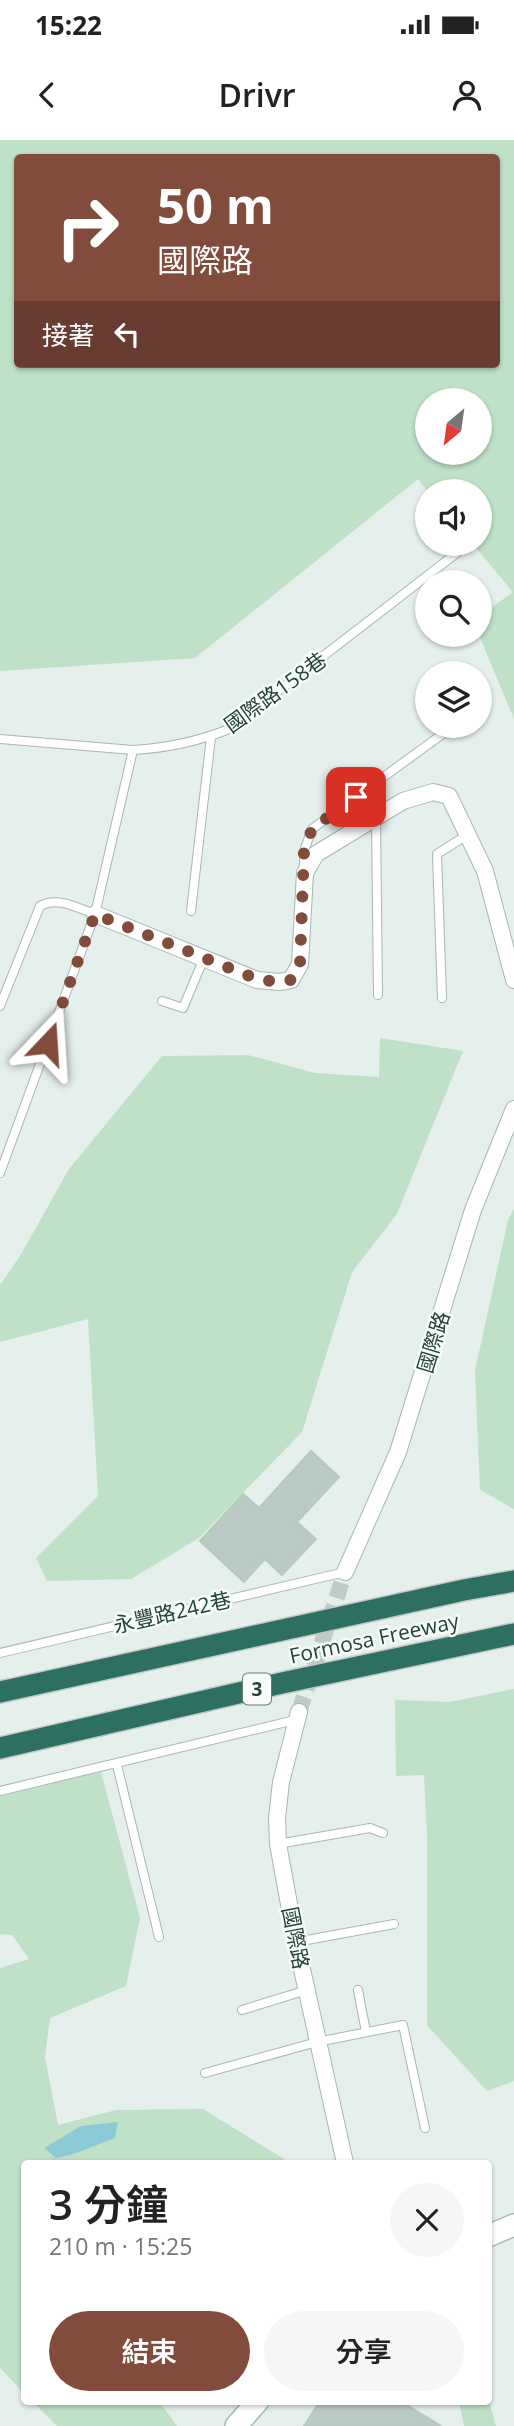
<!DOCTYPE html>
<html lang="zh-TW">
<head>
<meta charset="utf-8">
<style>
  :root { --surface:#fff; --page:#f6f6f6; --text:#222; --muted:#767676; --accent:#824c3c }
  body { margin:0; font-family:"Open Sans","Noto Sans TC",sans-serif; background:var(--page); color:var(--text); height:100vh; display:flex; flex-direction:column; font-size:26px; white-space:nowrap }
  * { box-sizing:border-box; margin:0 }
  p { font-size:23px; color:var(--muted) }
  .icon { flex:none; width:38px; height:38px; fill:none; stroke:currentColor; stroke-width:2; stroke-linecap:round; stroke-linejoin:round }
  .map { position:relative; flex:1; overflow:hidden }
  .drawer { position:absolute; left:21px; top:2020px; width:471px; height:245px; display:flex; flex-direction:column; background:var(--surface); border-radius:7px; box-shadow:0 2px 5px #0004 }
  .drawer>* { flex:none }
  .banner { position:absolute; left:14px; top:14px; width:486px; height:214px; border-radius:7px; box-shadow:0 2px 5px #0004; background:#824c3c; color:#fff; overflow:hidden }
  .needle { width:46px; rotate:209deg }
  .buttons { position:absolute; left:415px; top:248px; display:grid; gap:14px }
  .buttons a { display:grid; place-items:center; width:77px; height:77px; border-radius:50%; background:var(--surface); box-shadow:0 2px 5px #0004; font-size:35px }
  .pin { position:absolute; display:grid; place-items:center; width:60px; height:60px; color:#fff; margin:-30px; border-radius:14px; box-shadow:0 4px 10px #0006 }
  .me { position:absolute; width:77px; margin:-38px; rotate:20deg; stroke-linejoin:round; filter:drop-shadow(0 0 5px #0008) }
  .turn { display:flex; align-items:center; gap:24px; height:147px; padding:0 28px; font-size:32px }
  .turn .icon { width:91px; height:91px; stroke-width:2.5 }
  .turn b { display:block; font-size:49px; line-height:60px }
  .then { display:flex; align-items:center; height:66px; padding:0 28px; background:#0003; gap:14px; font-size:26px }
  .round { display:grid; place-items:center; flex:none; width:74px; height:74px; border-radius:37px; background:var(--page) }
  .overview { display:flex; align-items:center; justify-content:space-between; height:119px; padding:0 28px }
  h1 { font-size:42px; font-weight:600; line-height:52px }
  .primary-button { display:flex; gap:14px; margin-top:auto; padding:14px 28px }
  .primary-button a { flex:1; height:80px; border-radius:42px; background:var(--accent); color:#fff; font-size:28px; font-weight:600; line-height:80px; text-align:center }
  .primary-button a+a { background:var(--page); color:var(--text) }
  .status { display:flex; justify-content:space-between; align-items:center; height:49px; padding:0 35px; background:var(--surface); direction:ltr }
  .status svg { height:19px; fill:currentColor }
  header { display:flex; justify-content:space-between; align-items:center; height:91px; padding:0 28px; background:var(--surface); font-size:32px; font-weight:600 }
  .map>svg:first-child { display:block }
</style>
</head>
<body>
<div class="status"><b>15:22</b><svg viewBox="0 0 49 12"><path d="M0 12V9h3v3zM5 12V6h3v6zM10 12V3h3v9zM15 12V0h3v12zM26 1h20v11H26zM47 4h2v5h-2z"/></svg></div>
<header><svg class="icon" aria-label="back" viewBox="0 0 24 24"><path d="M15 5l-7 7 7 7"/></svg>Drivr<svg class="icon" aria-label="person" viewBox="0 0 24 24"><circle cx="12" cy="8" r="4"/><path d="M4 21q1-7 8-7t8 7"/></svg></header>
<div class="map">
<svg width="514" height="2286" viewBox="0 0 514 2286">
  <rect width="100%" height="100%" fill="#e5efeb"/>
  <path fill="#bee1c7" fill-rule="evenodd" d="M0,0H514V579L479,495L480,476L513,452L473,404H480V352H428L418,339L195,518L0,531ZM18,18H497V224H18ZM427,261H480V313H427Z
    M380,898L463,911L397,1074L352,1132L302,1292L199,1398L131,1439L47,1441L36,1418L98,1356L88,1179L0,1202V1145L20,1116L69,1029L162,916L248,915L315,933L379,937Z
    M514,1069V1369L480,1350L475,1231L508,1080Z
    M514,1549V1941L487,1951L427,1885V1694L424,1635L396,1636L395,1560L450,1562Z
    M101,1632L140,1778L126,1846L50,1878L45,1917L58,1985L116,1970L203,1969L284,2019L285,2023H24V2253L0,2228V1828L29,1819L12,1795L0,1794V1654Z
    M488,2257L496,2286H464L459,2261H488Z
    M32,2261H159L177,2286H57Z"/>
  <path fill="#8ccbd6" d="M118,1982L115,1998C94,2005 77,2015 56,2018L44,2008L81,1986Z"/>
  <path fill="#bacac4" stroke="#b7c9c2" stroke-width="2" d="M311,1311L339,1337L297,1382L316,1399L282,1435L265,1419L244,1442L200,1401L243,1354L259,1368Z
    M320,2261H400L441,2286H304Z"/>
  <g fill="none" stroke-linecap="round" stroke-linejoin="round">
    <path stroke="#beccc8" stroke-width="16" stroke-dasharray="16 8" stroke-linecap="butt" d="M299,1572L345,1432"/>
    <g stroke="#a7b8b2" stroke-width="10">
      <path id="lane" d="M0,599L133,610
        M376,678L378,855
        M304,727V711L312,689L444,593
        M191,771L211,597
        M442,858L437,714L467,695
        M162,861L183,868L204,818
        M0,866L40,766C57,756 77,768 95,774
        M0,1033L95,774L133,610C168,608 197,602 229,589L467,405
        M0,1513L345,1432
        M117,1625L159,1797
        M0,1651L295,1580
        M278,1704L370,1688L383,1693
        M296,1802L394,1784
        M358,1850L366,1892
        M242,1870L307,1850
        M205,1933L317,1902L403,1885L425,1988"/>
    </g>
    <g stroke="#a7b8b2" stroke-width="18">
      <path id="street" d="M95,774L257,840L279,842L291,840L300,824L305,733L316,714L403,661L433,652L449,656L485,731L514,840
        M345,1432L398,1312L473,1070L514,969
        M299,1572L281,1642L277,1678L278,1704L296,1802L345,2023"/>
    </g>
    <g stroke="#a3bbb3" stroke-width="24">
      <path id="secondary" d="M488,2096L514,2085
        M236,2286L258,2261"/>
    </g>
    <g stroke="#c1cac8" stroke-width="24">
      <path id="highway" d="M0,1552L464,1450L514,1441
        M0,1608L282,1543L514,1494"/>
    </g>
    <use href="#lane" stroke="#fff" stroke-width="8"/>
    <use href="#street" stroke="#fff" stroke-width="16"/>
    <use href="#secondary" stroke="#fff" stroke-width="21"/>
    <use href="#highway" stroke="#2d7062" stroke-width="21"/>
  </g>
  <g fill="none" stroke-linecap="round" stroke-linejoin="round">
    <path stroke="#824c3c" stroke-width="12" stroke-dasharray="0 21.6" d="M48,903L95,774L257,839L279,842L291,840L300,824L304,711L312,689L356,657"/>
  </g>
  <g text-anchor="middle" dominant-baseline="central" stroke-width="5" stroke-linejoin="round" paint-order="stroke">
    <rect fill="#f7fbf9" stroke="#637a73" stroke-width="2" x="243" y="1533.5" width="28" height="31" rx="5"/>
    <g font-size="19" font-weight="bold" fill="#23423a">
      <text x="257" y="1549">3</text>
    </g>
    <g font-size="21" fill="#23423a" stroke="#f7fbf9">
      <text transform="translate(275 552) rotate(-36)">國際路158巷</text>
      <text transform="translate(433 1202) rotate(-73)">國際路</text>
      <text transform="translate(172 1472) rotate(-13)">永豐路242巷</text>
      <text transform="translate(374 1498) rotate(-12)">Formosa Freeway</text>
      <text transform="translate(296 1798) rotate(79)">國際路</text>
    </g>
  </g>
</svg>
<div class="buttons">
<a><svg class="needle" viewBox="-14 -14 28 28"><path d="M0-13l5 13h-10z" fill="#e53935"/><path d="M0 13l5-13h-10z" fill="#767676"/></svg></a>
<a><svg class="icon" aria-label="sound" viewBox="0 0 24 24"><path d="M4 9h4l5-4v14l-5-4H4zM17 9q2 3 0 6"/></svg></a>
<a><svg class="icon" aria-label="search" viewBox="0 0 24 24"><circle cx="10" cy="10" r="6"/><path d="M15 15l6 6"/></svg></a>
<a><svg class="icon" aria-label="layers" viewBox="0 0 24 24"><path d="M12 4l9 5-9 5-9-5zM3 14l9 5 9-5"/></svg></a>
</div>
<div class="pin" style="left:356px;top:657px;background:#d93025"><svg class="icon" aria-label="arrive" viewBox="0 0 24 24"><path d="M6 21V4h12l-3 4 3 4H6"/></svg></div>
<svg class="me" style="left:48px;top:903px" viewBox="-20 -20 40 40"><path d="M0-17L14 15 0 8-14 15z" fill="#824c3c" stroke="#fff" stroke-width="4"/></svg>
<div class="banner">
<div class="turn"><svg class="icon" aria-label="right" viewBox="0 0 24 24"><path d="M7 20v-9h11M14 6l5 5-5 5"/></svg><div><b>50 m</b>國際路</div></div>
<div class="then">接著<svg class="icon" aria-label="left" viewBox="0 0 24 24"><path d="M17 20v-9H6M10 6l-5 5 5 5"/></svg></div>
</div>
<section class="drawer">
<div class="overview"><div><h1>3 分鐘</h1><p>210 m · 15:25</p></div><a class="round"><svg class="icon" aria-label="close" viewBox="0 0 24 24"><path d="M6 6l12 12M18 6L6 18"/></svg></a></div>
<div class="primary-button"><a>結束</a><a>分享</a></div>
</section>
</div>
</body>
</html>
